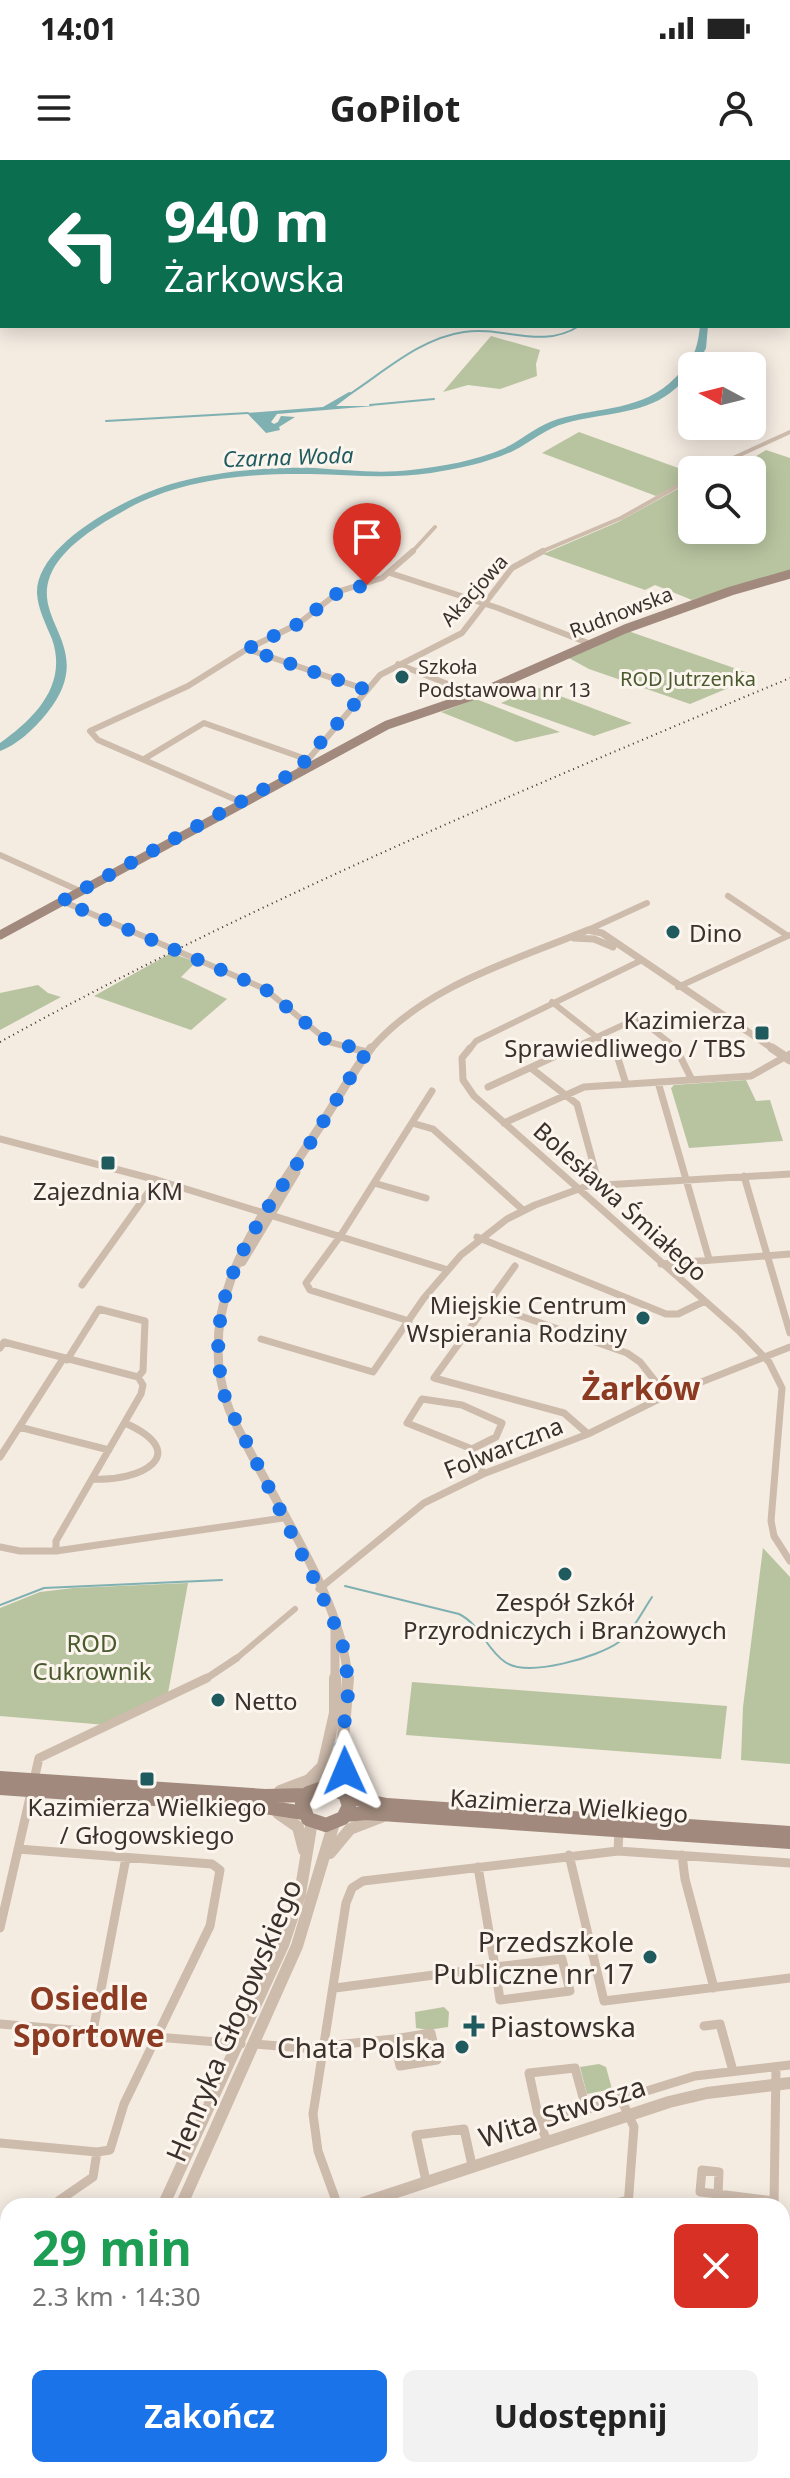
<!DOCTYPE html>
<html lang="pl">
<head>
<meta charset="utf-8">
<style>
  :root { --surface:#fff; --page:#f2f2f2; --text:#222; --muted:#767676; --accent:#1a73e8 }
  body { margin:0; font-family:"Noto Sans",sans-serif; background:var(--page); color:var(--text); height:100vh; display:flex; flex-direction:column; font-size:30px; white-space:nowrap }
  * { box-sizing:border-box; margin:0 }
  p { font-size:26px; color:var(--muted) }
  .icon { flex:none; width:44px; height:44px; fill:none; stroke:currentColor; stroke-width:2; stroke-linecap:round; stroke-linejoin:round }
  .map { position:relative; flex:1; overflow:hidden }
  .sheet { position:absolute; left:0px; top:2038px; width:790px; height:280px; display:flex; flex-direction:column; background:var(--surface); border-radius:24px 24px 0 0; box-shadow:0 4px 20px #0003 }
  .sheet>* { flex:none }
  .top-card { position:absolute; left:0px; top:0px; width:790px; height:168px; box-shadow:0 4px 20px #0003; background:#0b6e4f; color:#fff; overflow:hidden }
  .needle { width:52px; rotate:277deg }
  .controls { position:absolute; left:678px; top:192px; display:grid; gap:16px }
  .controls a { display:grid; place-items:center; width:88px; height:88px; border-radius:12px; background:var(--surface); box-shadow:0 4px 20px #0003; font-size:40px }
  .pin { position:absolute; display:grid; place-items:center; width:68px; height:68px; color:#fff; margin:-82px -34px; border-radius:50% 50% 50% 0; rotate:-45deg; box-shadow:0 0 8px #0007 }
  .pin .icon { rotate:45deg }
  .me { position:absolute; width:88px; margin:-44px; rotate:359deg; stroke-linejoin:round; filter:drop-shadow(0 0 6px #0008) }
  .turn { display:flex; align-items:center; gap:28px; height:168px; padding:0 32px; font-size:36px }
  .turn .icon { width:104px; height:104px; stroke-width:2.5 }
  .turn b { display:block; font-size:56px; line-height:68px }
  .round { display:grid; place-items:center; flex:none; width:84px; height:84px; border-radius:12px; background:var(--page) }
  .headline { display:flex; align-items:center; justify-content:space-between; height:136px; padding:0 32px }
  h1 { font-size:48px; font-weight:700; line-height:60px; color:#1e9e55 }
  .primary-button { display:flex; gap:16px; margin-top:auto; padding:16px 32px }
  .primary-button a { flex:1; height:92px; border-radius:12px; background:var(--accent); color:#fff; font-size:32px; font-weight:700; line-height:92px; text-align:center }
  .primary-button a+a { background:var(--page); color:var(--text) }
  .status { display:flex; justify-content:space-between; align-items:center; height:56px; padding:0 40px; background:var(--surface); direction:ltr }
  .status svg { height:22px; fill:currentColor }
  header { display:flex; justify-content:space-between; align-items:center; height:104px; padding:0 32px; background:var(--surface); font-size:36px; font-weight:700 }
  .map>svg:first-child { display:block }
</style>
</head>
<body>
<div class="status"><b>14:01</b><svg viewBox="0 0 49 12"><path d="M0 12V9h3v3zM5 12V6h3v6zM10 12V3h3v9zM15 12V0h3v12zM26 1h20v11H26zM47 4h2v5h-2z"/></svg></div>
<header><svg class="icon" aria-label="menu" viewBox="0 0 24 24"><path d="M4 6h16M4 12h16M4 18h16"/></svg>GoPilot<svg class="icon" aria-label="person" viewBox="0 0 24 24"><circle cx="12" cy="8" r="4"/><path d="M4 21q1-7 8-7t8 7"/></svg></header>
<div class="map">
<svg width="790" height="2318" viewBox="0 0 790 2318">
  <rect width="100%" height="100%" fill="#f4ebe1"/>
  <path fill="#b8c4a0" d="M491,176L540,190L536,204L537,216L500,229L468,225L443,232Z
    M579,272L692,313V317L656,336L542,293Z
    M766,290L790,298V410L692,440L655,425L645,430L543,394L618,362L692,321V370H752V310H713L735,298L746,302Z
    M628,471L757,516L690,544L589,509L567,497Z
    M536,527L632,563L594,576L501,543Z
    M476,539L560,572L516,582L441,552Z
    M171,793L196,802L181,817L227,839L191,870L94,836Z
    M38,825L48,833L61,837L0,870V833Z
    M746,920L756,941L770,940L783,981L689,988L671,928L674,925Z
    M763,1388L790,1417V1604L741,1600L743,1547Z
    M188,1423L168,1533L106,1565L0,1556V1448L40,1432L73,1428Z
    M412,1522L727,1546L721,1599L406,1575Z
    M444,1847L449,1852L448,1867L428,1870L416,1868L415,1852Z
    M599,1904L606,1907L612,1929L587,1934L580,1907Z"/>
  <path fill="#7fb0b2" d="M349,232L353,233L336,246H374L277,254L271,262L274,264L278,262L281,256L295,257L279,267L280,270L266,273L247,253L323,247Z"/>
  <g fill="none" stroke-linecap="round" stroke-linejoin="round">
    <path stroke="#7fb0b2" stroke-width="2" d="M350,234C385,211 421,178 464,172C504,166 542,190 579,166
      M370,245L434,239
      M106,261L248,253
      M345,1426L459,1454C481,1465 486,1489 505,1502C528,1518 598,1497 619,1482C633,1471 642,1452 652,1437
      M0,1445L44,1428L222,1420"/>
    <path fill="#7fb0b2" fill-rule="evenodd" d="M788,66H790V72H788Z
      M700,166H708L706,188L697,206H692V212C685,219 678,227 670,233C641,255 600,253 566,263C546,268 531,282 513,291C487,303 458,309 431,313C390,319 351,315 310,314C249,313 181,319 127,349C100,364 62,386 50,416C32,463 98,489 47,553C35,568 17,585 0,591V583C35,558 68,525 52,479C46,464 38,450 37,433C36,383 130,336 171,324C217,311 267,307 315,308C347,310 379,314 411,310C443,306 476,301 505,288C523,279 538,265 558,259C599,247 643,251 675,218C693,200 697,192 700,166Z"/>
    <path stroke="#cdbbac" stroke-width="6" d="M237,1498L295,1449"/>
    <path stroke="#cdbbac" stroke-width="4" d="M707,310L790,272
      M411,393L435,367
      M538,393L621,358L692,318"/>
    <path stroke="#cdbbac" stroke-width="6" d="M390,413L498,448L588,483
      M247,489L367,530
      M398,504L475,535
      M144,599L204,563L306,599
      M300,609L380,515L462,473L512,408L543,391
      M241,642L98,580L90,571L188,526L247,489L298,464L340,431L382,418L413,391
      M0,695L80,731
      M728,736L788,776
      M62,741L265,829L329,882L359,890
      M588,770L647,743
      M678,827L790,775
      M552,842L613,890
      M469,890L476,881L640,801
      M569,890L638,858L679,890"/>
    <path stroke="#cdbbac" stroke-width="7" d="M351,888L367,892
      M470,888L462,898L463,920L474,936L740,1172L769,1202L782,1228L771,1361L774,1376L790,1401
      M611,888L616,892L626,924
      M676,888L692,920
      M531,908L577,944L599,1025
      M658,922L709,1099
      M488,927L573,888
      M412,963L433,969L523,1050
      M504,963L584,927L751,916L790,894
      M0,979L157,1020L445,1109
      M744,1016L790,1173
      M374,1023L426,1038
      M477,1077L666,1154H678L705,1141
      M661,1104L790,1094
      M515,1106L434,1218L564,1253L588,1274
      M82,1125L157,1020
      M486,1144L627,1193L640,1202L667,1236
      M409,1161L310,1130L306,1123L341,1075L432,931
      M261,1179L373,1212L424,1138L461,1095L507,1059L535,1045L587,1026L790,1014
      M0,1188L4,1182L138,1217
      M422,1239L462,1245L502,1263L496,1277L472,1289L407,1263Z
      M19,1267L109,1290
      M472,1289L483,1314
      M0,1297L63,1199
      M93,1319C140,1322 194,1294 125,1263
      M0,1387L20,1391H56L283,1358
      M56,1391V1381L141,1234L143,1225L138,1217L143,1211L145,1161L99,1149L67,1200
      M319,1429L424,1343L483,1314L588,1274L661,1238L790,1187
      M204,1520L237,1498"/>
    <path stroke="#cdbbac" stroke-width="9" d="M618,1691L790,1703
      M569,1695L604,1841L790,1818
      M682,1695L685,1719L714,1828
      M478,1707L495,1807
      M0,1768L39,1598L207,1518
      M562,1799L570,1831L500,1840L495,1807Z
      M335,1828L495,1807
      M0,1864L241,1884
      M704,1866L720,1864L733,1911
      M93,1871L126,1698
      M431,1873L437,1900L400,1906L394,1879Z
      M253,1884L305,1888L394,1879
      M620,1937L634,1967L628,2046
      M540,1964L529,1913L575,1908L586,1948
      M547,1981L540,1964L695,1916L790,1905
      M0,1983L97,1992L110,1990L124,1944L210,1766L220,1710L212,1704L18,1689
      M702,2010L719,2012L718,2034L700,2032Z
      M426,2021L416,1975L464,1969L472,2005
      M718,2034L774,2041
      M51,2046L93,2017L97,1992
      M338,2046L318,1991L313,1954L346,1743L352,1728L363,1721L618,1691L619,1670
      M604,2046L629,2040
      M774,2046L776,1907
      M0,2083L6,2076
      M0,2176L8,2172
      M0,2243L8,2234
      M0,2266L8,2273
      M47,2310L52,2318
      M269,2310L273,2318
      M762,2310V2318
      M469,2318L491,2310
      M605,2318L606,2310
      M682,2318V2315L699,2318"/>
    <path stroke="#cdbbac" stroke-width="7" d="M588,770L602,773L775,890
      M574,778L594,779L613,787
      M370,890C424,826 513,801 588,770"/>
    <path stroke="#cdbbac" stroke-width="9" d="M772,888L790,900
      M242,1102L296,1012
      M335,1469V1520
      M348,1520C342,1431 264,1331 229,1249C191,1147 258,1061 311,980C332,950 348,917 371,888"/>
    <path stroke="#cdbbac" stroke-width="12" d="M343,1599L351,1624L373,1639
      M318,1628L335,1553V1518
      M339,1630L348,1518
      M280,1631L309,1620L325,1604
      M278,1653L298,1667L304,1690
      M330,1693L350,1669L381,1657
      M163,2046L283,1785L300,1734L312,1661
      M181,2046L297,1786L334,1663
      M354,2046L669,1942L707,1933L790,1923
      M0,2101H8"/>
    <path stroke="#a18a7d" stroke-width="9" d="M0,775L387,565L475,535L625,469L731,431L790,414"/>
    <path stroke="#a18a7d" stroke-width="14" d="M0,1618L265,1636L306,1635
      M325,1627L345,1634L349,1646L343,1658L326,1665L308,1659L302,1643L308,1633Z
      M0,1628L265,1647L304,1653
      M346,1637L387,1645L790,1673
      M345,1655L366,1653L790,1682"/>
    <path stroke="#3b302b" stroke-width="2" stroke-dasharray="1 4" stroke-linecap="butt" d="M0,882C255,741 522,630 790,518"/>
  </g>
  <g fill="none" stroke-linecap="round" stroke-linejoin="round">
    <path stroke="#1a73e8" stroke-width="14" stroke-dasharray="0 25.2" d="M345,1611L341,1590L349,1526L342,1481L319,1429L226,1241C199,1144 247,1078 299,1001C322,965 343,927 367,892L325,879L265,829L62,741L300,609L306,599L367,530L247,489L298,464L340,431L367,425"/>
  </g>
  <g fill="#1f5a5e" stroke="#fbf5ee" stroke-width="3">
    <circle cx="402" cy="517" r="8"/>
    <circle cx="673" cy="772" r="8"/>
    <rect x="754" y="865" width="16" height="16" rx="4"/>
    <rect x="100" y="995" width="16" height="16" rx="4"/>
    <circle cx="643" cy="1158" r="8"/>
    <circle cx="565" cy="1414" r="8"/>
    <circle cx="218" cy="1540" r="8"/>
    <rect x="139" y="1611" width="16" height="16" rx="4"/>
    <circle cx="650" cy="1797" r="8"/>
    <path d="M470 1854h8v8h8v8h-8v8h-8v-8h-8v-8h8z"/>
    <circle cx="462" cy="1887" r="8"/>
  </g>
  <g text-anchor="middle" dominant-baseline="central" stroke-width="6" stroke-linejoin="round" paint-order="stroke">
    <g font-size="20" fill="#3b302b" stroke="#fbf5ee">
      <text transform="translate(474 430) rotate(-48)">Akacjowa</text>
      <text transform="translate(621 452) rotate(-21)">Rudnowska</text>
    </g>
    <g font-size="20" fill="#3b302b" stroke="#fbf5ee" text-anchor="start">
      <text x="418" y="506">Szkoła<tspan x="418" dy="23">Podstawowa nr 13</tspan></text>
    </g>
    <g font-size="20" fill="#4a5a2e" stroke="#fbf5ee">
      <text x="688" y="518">ROD Jutrzenka</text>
    </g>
    <g font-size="22" font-style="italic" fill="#1f5a5e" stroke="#fbf5ee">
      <text transform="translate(288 296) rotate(-2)">Czarna Woda</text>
    </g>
    <g font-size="24" fill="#3b302b" stroke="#fbf5ee">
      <text x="689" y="772" text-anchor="start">Dino</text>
      <text x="746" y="859" text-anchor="end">Kazimierza<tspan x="746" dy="28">Sprawiedliwego / TBS</tspan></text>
      <text x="108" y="1030">Zajezdnia KM</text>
      <text x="627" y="1144" text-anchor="end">Miejskie Centrum<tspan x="627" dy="28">Wspierania Rodziny</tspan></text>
      <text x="565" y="1441">Zespół Szkół<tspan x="565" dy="28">Przyrodniczych i Branżowych</tspan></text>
      <text x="234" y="1540" text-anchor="start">Netto</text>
      <text x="147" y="1646">Kazimierza Wielkiego<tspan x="147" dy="28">/ Głogowskiego</tspan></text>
    </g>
    <g font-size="24" fill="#3b302b" stroke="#fbf5ee">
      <text transform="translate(621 1041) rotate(42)">Bolesława Śmiałego</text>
      <text transform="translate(503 1287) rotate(-22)">Folwarczna</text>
      <text transform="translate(569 1645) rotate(4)">Kazimierza Wielkiego</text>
    </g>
    <g font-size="24" fill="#4a5a2e" stroke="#fbf5ee">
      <text x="92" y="1482">ROD<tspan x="92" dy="28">Cukrownik</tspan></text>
    </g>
    <g font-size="28" fill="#3b302b" stroke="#fbf5ee" text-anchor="end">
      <text x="634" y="1781">Przedszkole<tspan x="634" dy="32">Publiczne nr 17</tspan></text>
      <text x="490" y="1866" text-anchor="start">Piastowska</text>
      <text x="446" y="1887">Chata Polska</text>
    </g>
    <g font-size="28" fill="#3b302b" stroke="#fbf5ee">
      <text transform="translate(233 1860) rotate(-67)">Henryka Głogowskiego</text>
      <text transform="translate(562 1951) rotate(-18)">Wita Stwosza</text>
    </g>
    <g font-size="32" font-weight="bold" fill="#8c3b22" stroke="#fbf5ee">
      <text x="641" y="1227">Żarków</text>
    </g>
    <g font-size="32" font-weight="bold" fill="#8c3b22" stroke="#fbf5ee">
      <text x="89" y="1837">Osiedle<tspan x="89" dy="37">Sportowe</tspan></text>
    </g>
  </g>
</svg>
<div class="controls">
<a><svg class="needle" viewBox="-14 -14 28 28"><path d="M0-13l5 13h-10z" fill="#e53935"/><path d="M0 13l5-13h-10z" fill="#767676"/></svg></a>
<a><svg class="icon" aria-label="search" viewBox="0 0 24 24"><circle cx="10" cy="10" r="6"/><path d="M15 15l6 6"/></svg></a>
</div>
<div class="pin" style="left:367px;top:425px;background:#d93025"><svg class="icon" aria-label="arrive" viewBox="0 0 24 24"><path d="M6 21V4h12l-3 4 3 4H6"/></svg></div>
<svg class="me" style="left:345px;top:1611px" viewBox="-20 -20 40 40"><path d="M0-17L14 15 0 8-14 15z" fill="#1a73e8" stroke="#fff" stroke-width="4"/></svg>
<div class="top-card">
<div class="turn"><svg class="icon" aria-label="left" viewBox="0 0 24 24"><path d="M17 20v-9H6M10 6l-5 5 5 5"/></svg><div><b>940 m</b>Żarkowska</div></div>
</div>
<section class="sheet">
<div class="headline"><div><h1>29 min</h1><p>2.3 km · 14:30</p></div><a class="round" style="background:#d93025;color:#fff"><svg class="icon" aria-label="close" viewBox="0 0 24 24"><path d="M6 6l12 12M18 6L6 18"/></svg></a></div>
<div class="primary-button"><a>Zakończ</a><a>Udostępnij</a></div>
</section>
</div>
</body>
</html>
